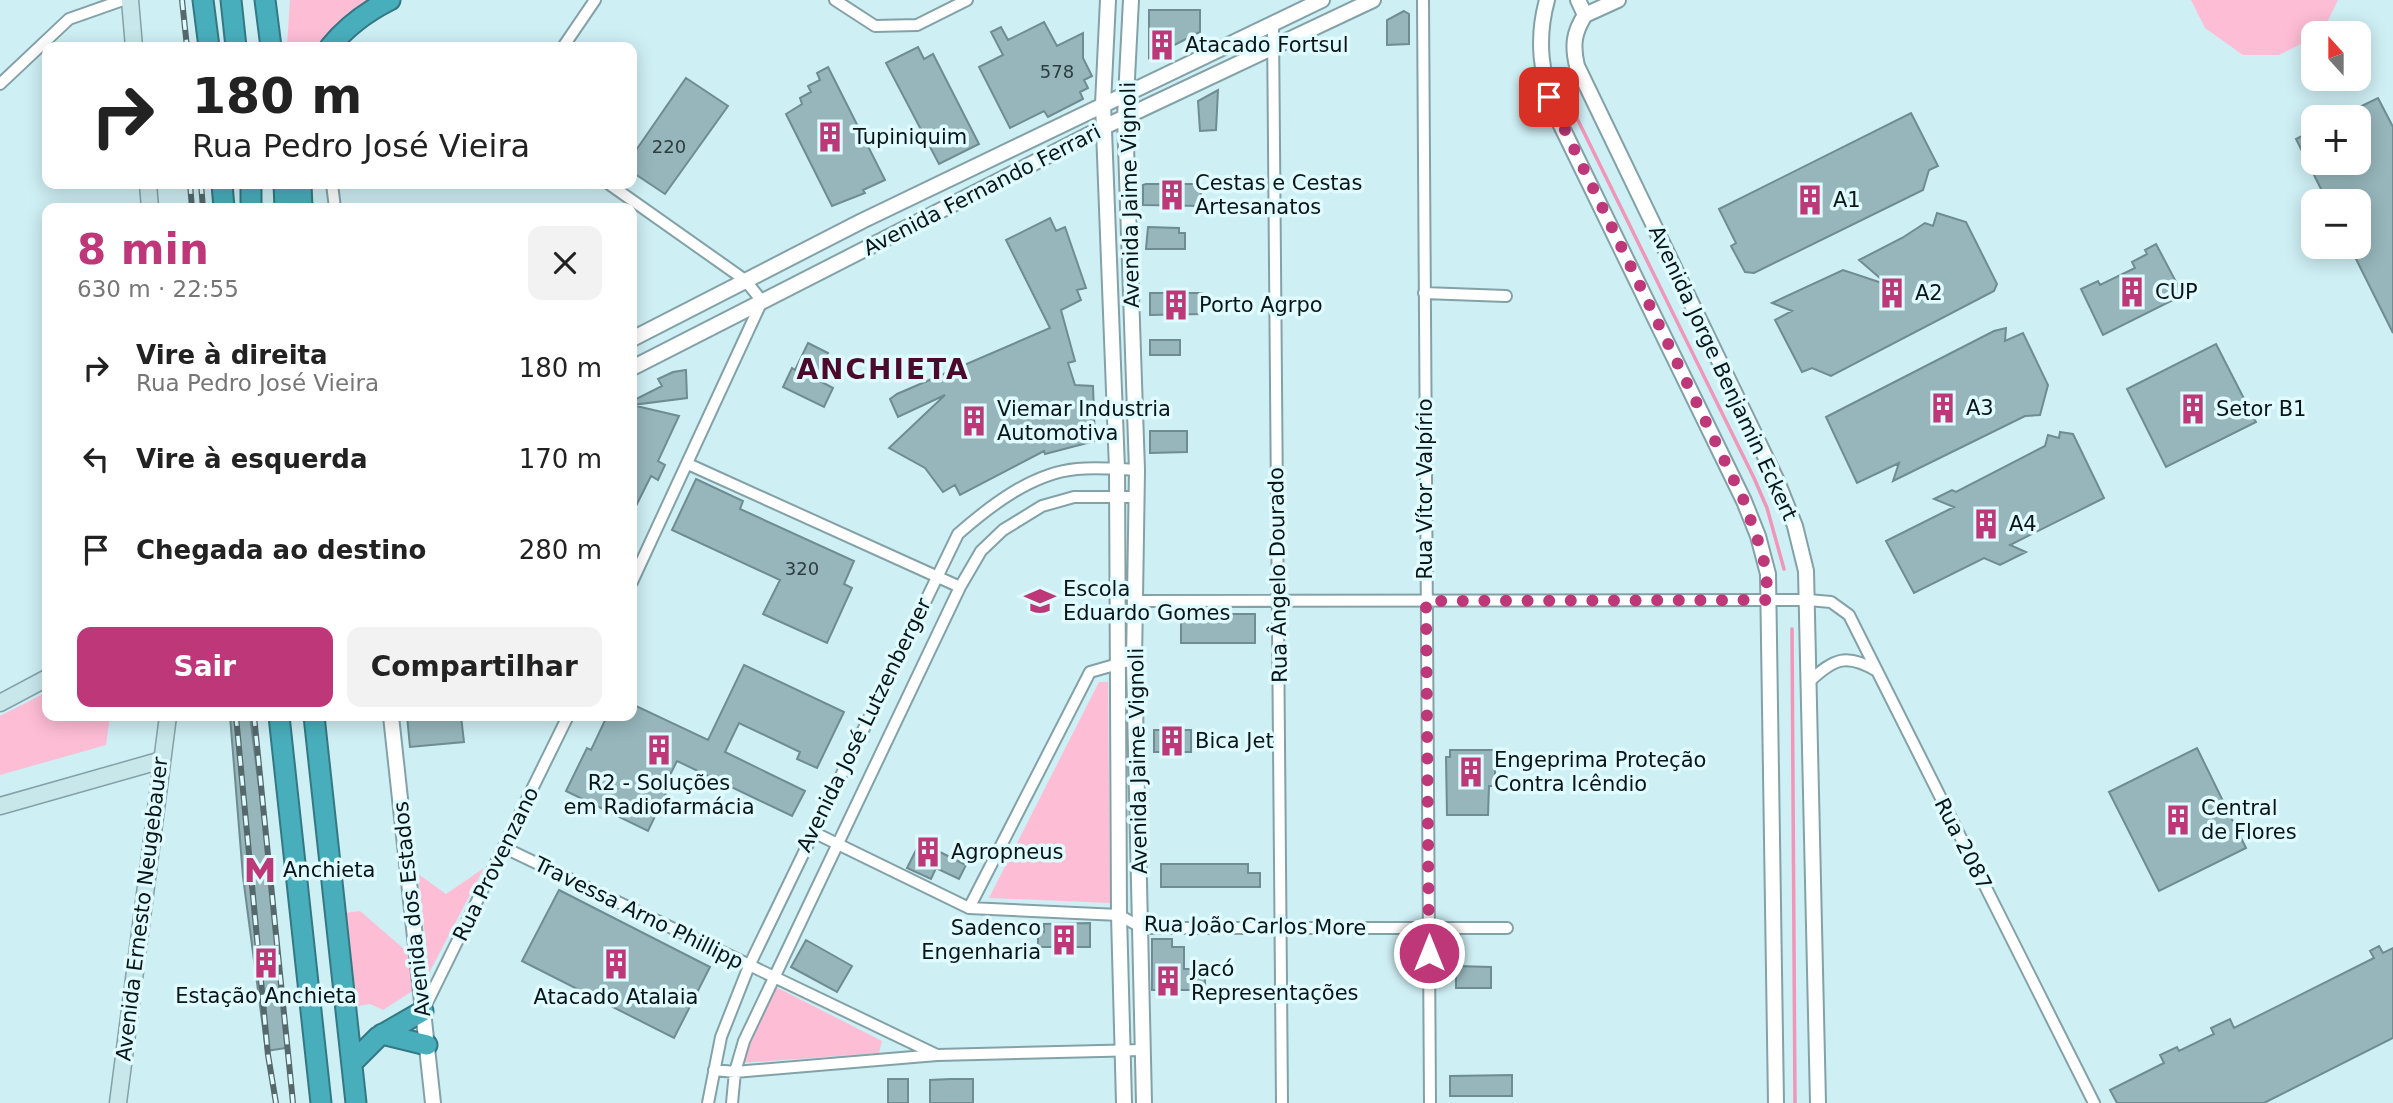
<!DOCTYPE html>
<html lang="pt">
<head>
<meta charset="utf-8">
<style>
  :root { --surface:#fff; --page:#f2f2f2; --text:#222; --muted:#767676; --accent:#be3879 }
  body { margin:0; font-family:"DejaVu Sans",sans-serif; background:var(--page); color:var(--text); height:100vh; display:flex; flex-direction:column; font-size:26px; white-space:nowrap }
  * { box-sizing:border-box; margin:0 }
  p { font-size:23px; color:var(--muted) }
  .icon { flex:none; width:38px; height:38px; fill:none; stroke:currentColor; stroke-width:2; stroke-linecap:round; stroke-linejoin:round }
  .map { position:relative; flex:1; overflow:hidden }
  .details { position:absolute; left:42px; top:203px; width:595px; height:518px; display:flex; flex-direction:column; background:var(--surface); border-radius:14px; box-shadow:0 4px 18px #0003 }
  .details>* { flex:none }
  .hud { position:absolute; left:42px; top:42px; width:595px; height:147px; border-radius:14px; box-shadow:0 4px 18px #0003; background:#fff; color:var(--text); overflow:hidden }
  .needle { width:46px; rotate:339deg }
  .buttons { position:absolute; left:2301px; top:21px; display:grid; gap:14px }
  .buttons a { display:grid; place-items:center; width:70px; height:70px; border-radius:14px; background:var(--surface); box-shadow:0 4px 18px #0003; font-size:35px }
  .pin { position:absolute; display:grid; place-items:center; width:60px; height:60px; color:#fff; margin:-30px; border-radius:14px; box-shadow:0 4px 10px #0006 }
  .me { position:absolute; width:77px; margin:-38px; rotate:0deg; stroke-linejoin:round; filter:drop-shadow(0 0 5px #0008) }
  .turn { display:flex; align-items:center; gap:24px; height:147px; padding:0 35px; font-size:32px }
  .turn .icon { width:91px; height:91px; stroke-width:2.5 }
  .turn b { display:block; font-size:49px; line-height:60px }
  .round { display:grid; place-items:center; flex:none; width:74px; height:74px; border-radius:14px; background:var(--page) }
  .overview { display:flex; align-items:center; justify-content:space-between; height:119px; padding:0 35px }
  h1 { font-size:42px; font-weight:700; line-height:52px; color:var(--accent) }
  .button { display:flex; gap:14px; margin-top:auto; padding:14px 35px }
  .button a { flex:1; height:80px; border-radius:14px; background:var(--accent); color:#fff; font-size:28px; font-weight:700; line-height:80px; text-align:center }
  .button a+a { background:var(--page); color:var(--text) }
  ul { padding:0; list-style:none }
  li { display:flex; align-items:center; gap:21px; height:91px; padding:0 35px }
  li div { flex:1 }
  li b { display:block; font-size:26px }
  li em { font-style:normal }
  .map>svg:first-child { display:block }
</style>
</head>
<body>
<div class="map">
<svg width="2393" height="1103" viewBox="0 0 2393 1103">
  <rect width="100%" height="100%" fill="#ceeff4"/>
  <path fill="#fdbdd5" d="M290,0H372L319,47H287Z
    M2191,0H2338L2322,33H2314L2313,38L2279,55H2243L2205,28Z
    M1099,682H1108L1110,903L989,898Z
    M47,692V716H110L106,745L0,775V716Z
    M484,868L429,973L418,874L446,894Z
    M360,911L411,955L414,990L383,1010L370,1004L358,1006L344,913Z
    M774,986L882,1041L879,1053L740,1063Z"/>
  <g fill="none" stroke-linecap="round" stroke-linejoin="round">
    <path stroke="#ef96b9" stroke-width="3.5" d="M1569,102L1754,478L1767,508L1784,569
      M1792,629L1795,1103"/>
  </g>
  <path fill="#96b6bb" stroke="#6e8c91" stroke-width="2" d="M1149,10H1200V32L1149,58Z
    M1404,11L1409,14V44L1387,45V20Z
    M1044,22L1057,46L1083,33V58L1092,76L1084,80L1088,88L1080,92L1083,99L1048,117L1044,111L1010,128L979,67L1003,55L991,32L1001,27L1008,40Z
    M918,47L924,59L933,54L979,144L939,164L886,63Z
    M828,67L885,180L863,190L865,193L832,206L786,114L802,104L800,98L811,92L808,86L820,80L817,73Z
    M686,78L728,106L665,194L632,172V156Z
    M1218,90L1216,130L1200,131L1198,101Z
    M2378,98L2393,127V333L2350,247H2359V201H2327L2296,139L2314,130V163H2359V117H2339Z
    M1911,113L1938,166L1929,170L1923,190L1754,273L1745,272L1731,246L1736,243L1719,209Z
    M1146,184H1201V206L1143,205V185Z
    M1937,213L1966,222L1997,284L1994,291L1831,376L1812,368L1802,372L1775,320L1792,311L1772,303L1843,270L1888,285L1859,260L1902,238L1925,223L1933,226Z
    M1050,218L1056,231L1065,227L1086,288L1077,290L1081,300L1061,310L1075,361L1068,363L1075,385L1093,386L1095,441L1045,454L1044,451L960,495L955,485L943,492L925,468L889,448L945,395L898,417L890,399L897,394L1050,328L1006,240Z
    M1148,227L1179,228V233H1185V249H1146Z
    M2156,244L2183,295L2103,335L2081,289L2098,281L2100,285L2135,268L2132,262L2147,254L2145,250Z
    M1150,293H1202V314L1150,315Z
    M2006,328L2005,341L2023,333L2048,385L2040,415L2025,416L1893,481L1899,463L1857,483L1826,417L1994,331Z
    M1150,340H1180V355H1150Z
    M808,343L828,353L816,379L833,388L824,407L783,387L792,368L795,370Z
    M2216,344L2256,422L2166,467L2127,389Z
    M686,370L687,398L632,405V401L662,386L658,379L673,372Z
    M632,405L679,416L658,461L665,465L658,480L651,476L632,514Z
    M1150,431H1187V452L1150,453Z
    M2060,432L2073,434L2104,498L2010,545L2026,552L2000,565L1984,558L1914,593L1886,541L1954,507L1934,499L1952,490L1956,492L2045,446L2048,435L2059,438Z
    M696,479L743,501L740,509L854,561L844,584L852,588L827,643L763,614L780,580L672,530Z
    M1181,614H1255V643H1181Z
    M744,665L844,712L817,768L797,759L800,752L739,723L725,752L805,791L792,816L677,761L665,785L669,787L648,831L566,791L587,748L591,750L607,716H632V704L708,740Z
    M230,716H250L270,874L286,1048L266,1051L243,877Z
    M407,716H461L464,742L410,747Z
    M1154,730H1191V752H1154Z
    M2197,748L2246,848L2159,891L2109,792Z
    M1450,750H1495V786H1489L1488,815H1447L1446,757H1450Z
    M920,842L966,865L959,879L936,868L931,879L907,868Z
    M1161,864H1248V873H1260V887H1161Z
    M559,890L710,967L674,1038L522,961Z
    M1090,923V947H1038V932H1044V924Z
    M1152,939H1172V947H1184V969H1205V990H1152Z
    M806,940L852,966L837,992L791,967Z
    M2379,946L2383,953L2393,948V1038L2264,1103H2117L2110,1090L2164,1063L2160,1055L2177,1047L2179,1051L2214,1034L2211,1028L2230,1019L2234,1028L2374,958L2370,951Z
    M1456,966L1491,967V988H1456Z
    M1512,1075V1096H1450V1076Z
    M888,1079H908V1103H888Z
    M951,1079H973V1103H930V1080Z"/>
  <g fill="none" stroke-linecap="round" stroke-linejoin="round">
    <g stroke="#83a2a7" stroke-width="14">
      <path id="minor" d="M835,0L875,26L917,25L967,0
        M1423,0L1430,1103
        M1273,24L1282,1103
        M1236,42L1274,46
        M563,47L595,0
        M0,84L69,19L123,0
        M332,184L335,208
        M609,184L745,280L762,301L632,582
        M1424,293L1506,296
        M688,464L960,587
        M1135,601L1808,600L1831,602L1849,615L2094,1103
        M1809,682C1834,658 1847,653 1877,671
        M813,832L969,908L1119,915L1142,928H1507
        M505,848L937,1055
        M969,908L1090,672L1125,662
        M423,1011L568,716
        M714,1070L735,1072L937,1055L1143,1050
        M708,1103L721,1037L749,966L958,534C990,506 1032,473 1077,469C1097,467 1117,469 1137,470
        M732,1103L735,1072L744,1041L960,587L981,551L1003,530L1042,506L1074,497H1137"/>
    </g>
    <g stroke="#83a2a7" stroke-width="18">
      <path id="tertiary" d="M1108,0L1103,104L1117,469L1119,915L1124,1103
        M1131,0L1125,117L1137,470L1134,662L1144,1103
        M1547,0C1536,40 1541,74 1555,113L1744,501L1758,536L1768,574L1776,1103
        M1578,0L1585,15
        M1585,15C1574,32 1572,45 1577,66L1777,481L1795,526L1806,571L1818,1103
        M1585,15L1618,0
        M632,339L862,221L1322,0
        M632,368L1104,127L1373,0
        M391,716L433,1103"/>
    </g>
    <g stroke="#83a2a7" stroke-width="19">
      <path id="secondary" d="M130,0L134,47
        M148,184L150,208
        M0,703L47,678
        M0,806L162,760
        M118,1103L168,716"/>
    </g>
    <g stroke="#337882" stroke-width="23">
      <path id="motorway" d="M203,0L209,47
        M231,0L236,47
        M265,0L271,47
        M330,47C347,26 366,12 390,0
        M222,184L224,208
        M251,184V208
        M284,184L285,208
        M301,184L302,208
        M279,716L321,1103
        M314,716L356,1103
        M382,1034L427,1045
        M352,1063L378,1037L423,1011"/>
    </g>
    <use href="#minor" stroke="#fff" stroke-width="10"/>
    <use href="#tertiary" stroke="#fff" stroke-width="14"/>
    <use href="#secondary" stroke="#c8e7eb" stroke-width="16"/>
    <use href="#motorway" stroke="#49aebc" stroke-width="19"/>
    <g stroke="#55696c" stroke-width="6">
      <path id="rail" d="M182,0L187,47
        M190,184L192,208
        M201,184L203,208
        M236,716L268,1055L276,1103
        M254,716L293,1103"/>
    </g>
    <use href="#rail" stroke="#e0fbff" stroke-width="3.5" stroke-dasharray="10" stroke-linecap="butt"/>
  </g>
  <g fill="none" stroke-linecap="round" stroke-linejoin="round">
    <path stroke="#be3879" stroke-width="12" stroke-dasharray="0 21.6" d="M1429,953L1426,601L1769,600L1763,555L1744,501L1549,97"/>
  </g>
  <defs>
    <g id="building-bare" transform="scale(2.415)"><path d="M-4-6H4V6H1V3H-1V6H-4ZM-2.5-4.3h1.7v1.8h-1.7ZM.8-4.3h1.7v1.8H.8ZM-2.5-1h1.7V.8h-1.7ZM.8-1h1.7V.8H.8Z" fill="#be3879" stroke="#e0fbff" stroke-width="2.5" paint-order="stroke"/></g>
    <g id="school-bare" transform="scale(2.415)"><path d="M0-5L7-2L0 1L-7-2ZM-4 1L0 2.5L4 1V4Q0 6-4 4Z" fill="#be3879" stroke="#e0fbff" stroke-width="2.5" paint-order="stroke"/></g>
    <g id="metro-bare" transform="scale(2.415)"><path d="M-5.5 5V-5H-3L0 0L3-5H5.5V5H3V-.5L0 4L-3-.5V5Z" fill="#be3879" stroke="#e0fbff" stroke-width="2.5" paint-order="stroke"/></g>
  </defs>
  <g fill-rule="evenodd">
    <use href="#building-bare" x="1162" y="45"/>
    <use href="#building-bare" x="830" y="137"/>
    <use href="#building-bare" x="1172" y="195"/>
    <use href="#building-bare" x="1810" y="200"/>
    <use href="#building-bare" x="2132" y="292"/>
    <use href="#building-bare" x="1892" y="293"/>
    <use href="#building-bare" x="1176" y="305"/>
    <use href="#building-bare" x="1943" y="408"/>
    <use href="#building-bare" x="2193" y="409"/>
    <use href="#building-bare" x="974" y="421"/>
    <use href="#building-bare" x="1986" y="524"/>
    <use href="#school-bare" x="1040" y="601"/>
    <use href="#building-bare" x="1172" y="741"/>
    <use href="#building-bare" x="659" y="750"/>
    <use href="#building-bare" x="1471" y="772"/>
    <use href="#building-bare" x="2178" y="820"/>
    <use href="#building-bare" x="928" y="852"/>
    <use href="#metro-bare" x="260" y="870"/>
    <use href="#building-bare" x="1064" y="940"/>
    <use href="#building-bare" x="266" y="963"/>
    <use href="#building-bare" x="616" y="964"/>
    <use href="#building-bare" x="1168" y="981"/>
  </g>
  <g text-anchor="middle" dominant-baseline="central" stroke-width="7" stroke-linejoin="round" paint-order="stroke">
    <g font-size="18" fill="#2c3d40">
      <text x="1057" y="71">578</text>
      <text x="669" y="146">220</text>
      <text x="802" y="568">320</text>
    </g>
    <g font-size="21" fill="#091517" stroke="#e0fbff" text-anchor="start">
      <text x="1185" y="45">Atacado Fortsul</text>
      <text x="853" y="137">Tupiniquim</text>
      <text x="1195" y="183">Cestas e Cestas<tspan x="1195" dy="24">Artesanatos</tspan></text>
      <text x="1833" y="200">A1</text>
      <text x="2155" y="292">CUP</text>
      <text x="1915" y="293">A2</text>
      <text x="1199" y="305">Porto Agrpo</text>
      <text x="1966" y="408">A3</text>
      <text x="997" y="409">Viemar Industria<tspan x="997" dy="24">Automotiva</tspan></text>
      <text x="2216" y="409">Setor B1</text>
      <text x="2009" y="524">A4</text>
      <text x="1063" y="589">Escola<tspan x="1063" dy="24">Eduardo Gomes</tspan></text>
      <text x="1195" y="741">Bica Jet</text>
      <text x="1494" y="760">Engeprima Proteção<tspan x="1494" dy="24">Contra Icêndio</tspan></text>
      <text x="659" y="783" text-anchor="middle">R2 - Soluções<tspan x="659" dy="24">em Radiofarmácia</tspan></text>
      <text x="2201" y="808">Central<tspan x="2201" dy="24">de Flores</tspan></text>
      <text x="951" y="852">Agropneus</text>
      <text x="283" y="870">Anchieta</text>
      <text x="1041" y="928" text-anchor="end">Sadenco<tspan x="1041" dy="24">Engenharia</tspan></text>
      <text x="1191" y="969">Jacó<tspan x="1191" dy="24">Representações</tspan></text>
      <text x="266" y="996" text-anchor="middle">Estação Anchieta</text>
      <text x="616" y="997" text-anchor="middle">Atacado Atalaia</text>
    </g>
    <g font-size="21" fill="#091517" stroke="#e0fbff">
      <text transform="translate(982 190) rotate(-27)">Avenida Fernando Ferrari</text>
      <text transform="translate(1130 195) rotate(-91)">Avenida Jaime Vignoli</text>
      <text transform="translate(1723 373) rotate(65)">Avenida Jorge Benjamin Eckert</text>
      <text transform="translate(1425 489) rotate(-90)">Rua Vítor Valpírio</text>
      <text transform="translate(1278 575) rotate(-91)">Rua Ângelo Dourado</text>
      <text transform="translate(864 725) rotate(-64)">Avenida José Lutzenberger</text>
      <text transform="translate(1138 761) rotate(-91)">Avenida Jaime Vignoli</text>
      <text transform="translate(1963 844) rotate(63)">Rua 2087</text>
      <text transform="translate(496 864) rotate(-64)">Rua Provenzano</text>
      <text transform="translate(142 909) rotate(-83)">Avenida Ernesto Neugebauer</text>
      <text transform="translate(412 909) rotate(-96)">Avenida dos Estados</text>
      <text transform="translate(639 913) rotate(26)">Travessa Arno Phillipp</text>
      <text transform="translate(1255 926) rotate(1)">Rua João Carlos More</text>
    </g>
    <g font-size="28" font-weight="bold" letter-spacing="2" fill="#4b0a2c" stroke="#e0fbff">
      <text x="883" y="369">ANCHIETA</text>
    </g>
  </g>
</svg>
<div class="buttons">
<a><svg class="needle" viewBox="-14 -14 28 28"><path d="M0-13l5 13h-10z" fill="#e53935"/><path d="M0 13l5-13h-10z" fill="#767676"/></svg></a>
<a>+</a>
<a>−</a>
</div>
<div class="pin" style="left:1549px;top:97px;background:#d93025"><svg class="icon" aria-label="arrive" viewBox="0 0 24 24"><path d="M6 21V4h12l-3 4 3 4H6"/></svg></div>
<svg class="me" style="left:1429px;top:953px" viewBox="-20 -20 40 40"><circle r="17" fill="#be3879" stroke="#fff" stroke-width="3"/><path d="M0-11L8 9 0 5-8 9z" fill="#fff"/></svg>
<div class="hud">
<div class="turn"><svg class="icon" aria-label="right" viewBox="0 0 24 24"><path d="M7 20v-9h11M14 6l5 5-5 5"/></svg><div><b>180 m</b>Rua Pedro José Vieira</div></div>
</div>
<section class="details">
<div class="overview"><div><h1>8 min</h1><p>630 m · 22:55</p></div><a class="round"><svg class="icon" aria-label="close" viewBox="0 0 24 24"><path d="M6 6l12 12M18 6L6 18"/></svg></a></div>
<ul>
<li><svg class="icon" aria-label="right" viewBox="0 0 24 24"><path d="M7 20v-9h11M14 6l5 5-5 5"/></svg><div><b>Vire à direita</b><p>Rua Pedro José Vieira</p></div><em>180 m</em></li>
<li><svg class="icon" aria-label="left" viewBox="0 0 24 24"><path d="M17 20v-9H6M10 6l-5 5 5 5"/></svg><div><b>Vire à esquerda</b></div><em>170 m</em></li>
<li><svg class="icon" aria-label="arrive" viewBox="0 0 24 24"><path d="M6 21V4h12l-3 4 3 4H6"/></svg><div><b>Chegada ao destino</b></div><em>280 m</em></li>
</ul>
<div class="button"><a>Sair</a><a>Compartilhar</a></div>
</section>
</div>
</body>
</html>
